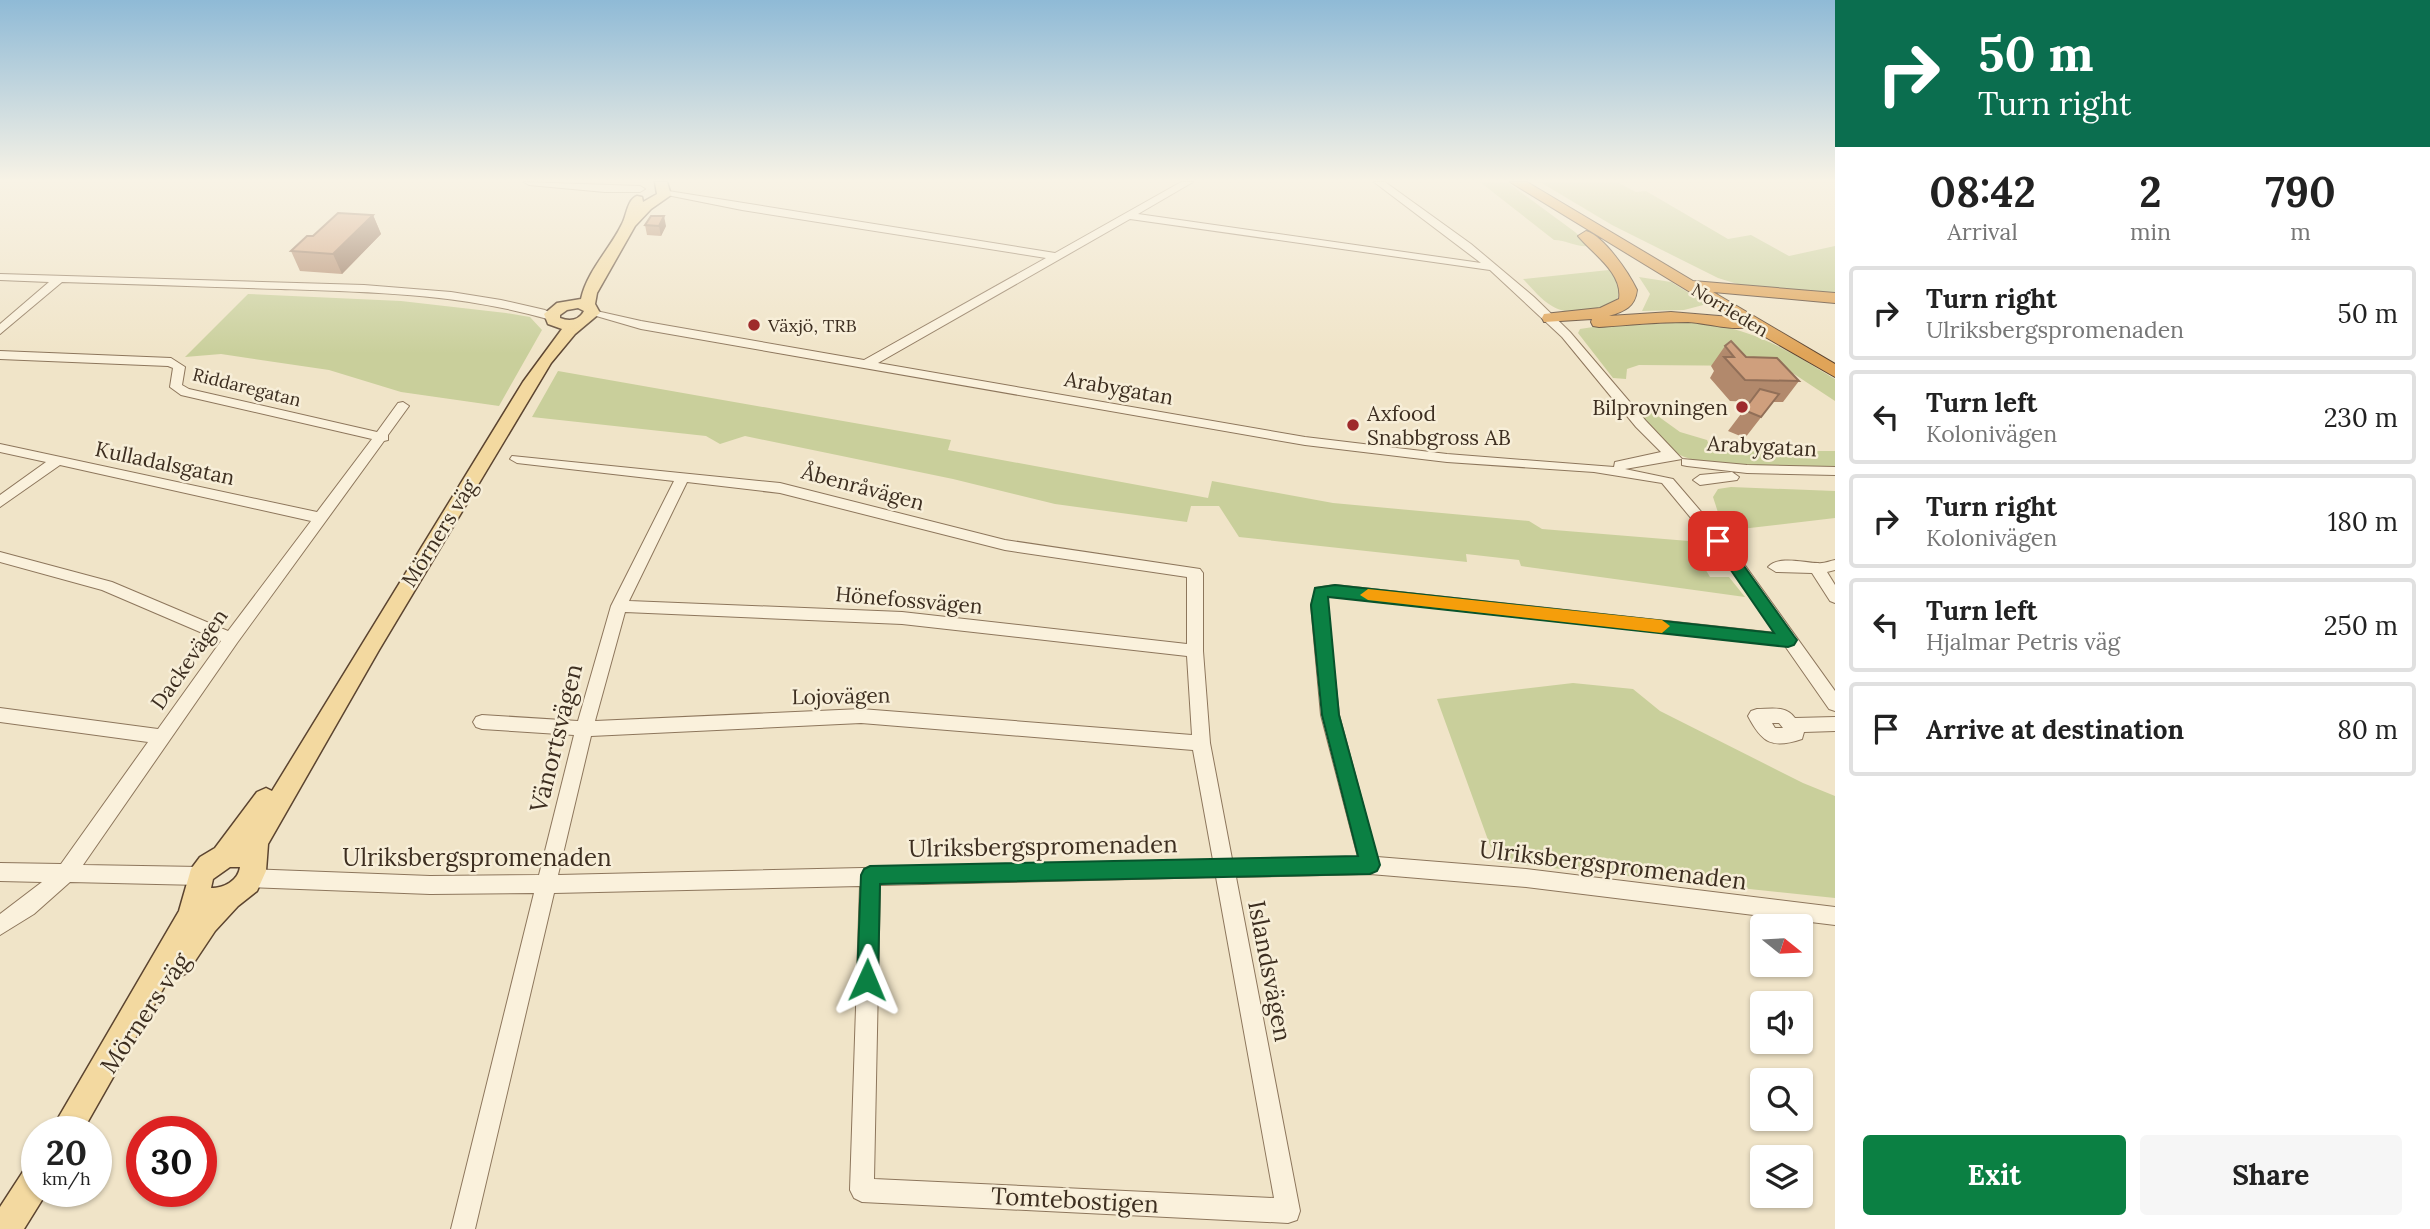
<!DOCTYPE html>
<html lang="en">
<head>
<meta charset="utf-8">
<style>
  :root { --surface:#fff; --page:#f6f6f6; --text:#222; --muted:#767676; --line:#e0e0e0; --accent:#0b8043 }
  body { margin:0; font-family:Lora,serif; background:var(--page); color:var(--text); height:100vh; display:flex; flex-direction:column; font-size:26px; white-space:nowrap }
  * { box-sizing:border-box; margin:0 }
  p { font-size:23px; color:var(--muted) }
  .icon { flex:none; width:38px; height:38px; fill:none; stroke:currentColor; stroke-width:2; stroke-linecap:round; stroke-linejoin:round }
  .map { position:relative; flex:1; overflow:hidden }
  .sheet { display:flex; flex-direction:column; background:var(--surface); width:595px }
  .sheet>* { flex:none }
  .hud { background:#0b6e4f; color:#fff; overflow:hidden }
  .needle { width:46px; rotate:108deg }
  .buttons { position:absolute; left:1750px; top:914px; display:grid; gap:14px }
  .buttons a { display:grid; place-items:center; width:63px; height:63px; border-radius:7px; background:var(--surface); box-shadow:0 2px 5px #0004; font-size:35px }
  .speed { position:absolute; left:21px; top:1116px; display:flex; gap:14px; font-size:35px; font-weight:700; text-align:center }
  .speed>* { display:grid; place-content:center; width:91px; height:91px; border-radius:50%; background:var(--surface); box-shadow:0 2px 5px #0004; line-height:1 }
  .speed small { font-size:18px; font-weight:400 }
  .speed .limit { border:10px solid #d22; background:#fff; color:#111 }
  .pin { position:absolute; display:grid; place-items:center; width:60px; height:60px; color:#fff; margin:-30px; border-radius:14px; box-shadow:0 4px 10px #0006 }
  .me { position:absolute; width:77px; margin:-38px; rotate:1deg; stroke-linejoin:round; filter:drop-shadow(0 0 5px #0008) }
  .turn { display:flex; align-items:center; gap:24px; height:147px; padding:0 28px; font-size:32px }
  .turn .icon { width:91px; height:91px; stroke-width:2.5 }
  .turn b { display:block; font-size:49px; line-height:60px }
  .eta { display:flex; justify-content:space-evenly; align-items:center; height:119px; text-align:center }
  .eta b { font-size:42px; font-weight:800; line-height:49px }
  .button { display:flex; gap:14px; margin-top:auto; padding:14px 28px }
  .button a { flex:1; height:80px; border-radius:7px; background:var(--accent); color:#fff; font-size:28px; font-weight:800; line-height:80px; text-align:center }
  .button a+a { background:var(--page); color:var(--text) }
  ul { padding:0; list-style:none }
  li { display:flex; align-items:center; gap:21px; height:94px; margin:0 14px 10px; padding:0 14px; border:4px solid var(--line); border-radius:7px }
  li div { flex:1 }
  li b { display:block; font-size:26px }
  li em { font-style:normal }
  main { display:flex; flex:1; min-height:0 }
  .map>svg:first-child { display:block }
</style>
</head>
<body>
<main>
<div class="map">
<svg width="1835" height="1229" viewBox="0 0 1835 1229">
  <rect width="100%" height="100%" fill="#f0e4c8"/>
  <path fill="#c9cf9b" d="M1480,182H1507L1575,232L1590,246C1577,248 1567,240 1554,240Z
    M1540,182H1617L1636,192L1646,191L1728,239L1751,235L1789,256L1835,246V293L1747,287L1718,278L1612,225Z
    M1609,270C1619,279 1621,288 1617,300C1599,310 1571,318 1552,306C1541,300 1532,288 1523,279Z
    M1639,277L1671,282L1707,304L1684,310L1642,311L1650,294Z
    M248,294L401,301L506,313L530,317L542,330L499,406L401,392L329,370L221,354L185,357Z
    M1692,322C1754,328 1783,348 1835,379V401L1794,374L1767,366L1639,365L1627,369L1626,379L1613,378L1578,333L1580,329L1593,327Z
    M558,371L951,440L948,450L1208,498L1212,481L1333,503L1529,521L1542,529L1701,542L1715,561L1704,567L1710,577H1729L1745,597L1521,566L1519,560L1466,554L1467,562L1239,537L1219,506H1191L1187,522L1055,504L953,479L745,436L720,444L706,436L532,417Z
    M1646,412L1655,414L1680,432L1707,440L1709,445L1753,451H1835V467C1797,466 1698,473 1670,449C1659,440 1651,427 1642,416Z
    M1731,487L1835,491V518L1724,531L1713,497L1718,489Z
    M1573,683L1633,689L1660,711L1803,783L1835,796V898L1496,862L1437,699Z"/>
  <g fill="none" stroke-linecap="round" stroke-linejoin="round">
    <g stroke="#8d765c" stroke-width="2">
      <path id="minor" d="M524,182L640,186L645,189L640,192H605L529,185Z
        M1181,182H1193L1138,214L1481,263L1374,182H1385L1471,244L1534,297L1570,332L1646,421L1682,459L1747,465L1835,467V475L1747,473L1687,466L1682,465V459L1625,469L1673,479L1734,550L1835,691V711L1829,709L1785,646L1335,597H1328L1327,605L1339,715L1377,857L1526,869L1835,907V925L1526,887L1370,874L1236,877L1300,1211L1297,1220L1288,1223L862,1202L854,1198L850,1190L860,886L554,893L475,1229H451L534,893L430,894L250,887L243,884L240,878L243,872L250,869L430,876L539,875L574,735L482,729L476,727L473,722L476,717L482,715L578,721L611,606L674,481L517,463L510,459L512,456L780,483L1005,540L1200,569L1203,573V651L1210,743L1232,859L1358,857L1321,715L1311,605L1316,588L1335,585L1776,633L1724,558L1662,483L1594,472L1447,462L1305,445L641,329L586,313L592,310L641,321L864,360L1046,258L742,210L662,194V190L1055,253ZM1130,219L1490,270L1562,337L1636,427L1661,452L1615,462L1614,467L1447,454L1305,437L878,363ZM687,482L780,493L1005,550L1187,577V644L902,612L629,601ZM625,612L902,624L1187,656L1192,735L861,709L595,721ZM861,723L1193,750L1213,860L558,875L591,736ZM1216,877L1274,1198L874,1179L880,885Z
        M0,274L364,285L451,292L501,300L545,310L557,317L551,320C463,294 373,292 281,289C208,287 135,284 62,282L0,334V324L49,282L0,280Z
        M0,351L171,358L185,367L182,385L189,389L377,432L398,403L403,402L409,406L388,435V440L384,441L237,643L83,865L200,867L207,870L210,876L207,882L200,885L70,882L34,914L0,935V914L42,882L0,881V863L61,864L148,742L0,722V708L158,729L221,641L102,590L0,562V552L112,582L228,631L311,521L60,465L0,507V495L46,462L0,452V444L317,512L372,439L181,395L170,387L173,368L168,366L0,359Z
        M1732,472L1739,477L1737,480L1700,485L1693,480L1700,475Z
        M1835,560V570L1827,572L1835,585V603L1830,601L1812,573L1776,572L1768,567C1779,555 1804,563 1818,563C1823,564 1830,561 1835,560Z
        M1757,709C1771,709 1786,705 1795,718L1835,717V731L1804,732L1802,739C1772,749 1762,743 1748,716L1751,711ZM1772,723H1779L1783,728H1775Z"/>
    </g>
    <g stroke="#5b4430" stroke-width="3">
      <path id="major" d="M655,182H667L671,195L651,209L635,226L597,293L595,304L600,313L575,334L551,363L379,650L268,844L266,871L257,891L238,906L215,931L187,973L177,977L171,975L82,1132H50L179,911L191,869L200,857L215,848L257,792L266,788L272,791L523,382L562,329L548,324L544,314L557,303L581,299C587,271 610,249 622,224C627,215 627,200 637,196L642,197L643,202L657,194ZM578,308L584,311C579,320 570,322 560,318V315L567,310ZM230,867H240C238,881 224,888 211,888L213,879Z
        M37,1162V1192H47L24,1229H0V1207L26,1167Z"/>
    </g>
    <g stroke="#5b4430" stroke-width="2">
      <path id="highway" d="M1510,182H1527L1693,281L1835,293V303L1713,292L1835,364V377L1748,327C1734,331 1705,323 1688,322C1658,322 1629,325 1599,327L1593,326L1591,322L1592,319L1544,322L1542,318L1544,314L1600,308L1619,299C1623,273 1593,254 1578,236L1586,231C1604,236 1629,273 1637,290C1635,307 1625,311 1609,316L1671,312L1731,317Z"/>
    </g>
    <use href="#minor" fill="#faf1dc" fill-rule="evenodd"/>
    <use href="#major" fill="#f3d9a0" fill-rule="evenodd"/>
    <use href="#highway" fill="#e0a458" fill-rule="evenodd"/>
  </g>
  <path fill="#b2896c" d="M373,215L381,234L342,274L300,271L291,251L313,236Z
    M645,225L666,226L661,236L647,235Z
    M1725,346L1746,357L1799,381L1783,402H1773L1745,438L1728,431L1750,402L1730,401L1710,378L1714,371L1711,366Z"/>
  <path fill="#916f58" d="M373,215L381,234L342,274L333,254Z
    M664,216L666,226L661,236L659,226Z"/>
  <path fill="#cf9f7d" stroke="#916f58" stroke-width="2" d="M338,213L373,215L333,254L291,251L307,236H313Z
    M651,216H664L659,226L645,225Z
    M1731,341L1746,357L1777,358L1799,381L1745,380L1724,357H1734L1725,346Z
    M1760,389L1779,394L1761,417L1744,410Z"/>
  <linearGradient id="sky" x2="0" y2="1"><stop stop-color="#8fbad6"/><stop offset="0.51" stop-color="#f8f3e6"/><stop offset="1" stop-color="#f8f3e6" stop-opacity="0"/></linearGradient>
  <rect width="1835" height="354" fill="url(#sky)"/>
  <path fill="#0b8043" stroke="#07532c" stroke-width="2" d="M1718,536L1724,538L1794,636L1797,640L1794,645L1788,647L1328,597L1339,715L1380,865L1377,871L1370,874L880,884L878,980L875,988L867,991L860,988L857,980L861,875L864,869L870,866L1358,856L1322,715L1311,605L1315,588L1335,585L1774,633L1711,541Z"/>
  <path fill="#f59e0b" d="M1368,589L1662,620L1670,626L1662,633L1368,600L1360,595Z"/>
  <g fill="#9e2a2b" stroke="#f7eed8" stroke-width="2.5">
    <circle cx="754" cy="325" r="7"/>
    <circle cx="1742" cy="407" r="7"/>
    <circle cx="1353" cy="425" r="7"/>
  </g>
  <g text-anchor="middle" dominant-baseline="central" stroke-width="5" stroke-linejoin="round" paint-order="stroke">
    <g font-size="18" fill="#3d2e20" stroke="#f7eed8">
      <text transform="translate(1730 310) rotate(31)">Norrleden</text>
      <text transform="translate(247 387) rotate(14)">Riddaregatan</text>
    </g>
    <g font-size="18" fill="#3d2e20" stroke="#f7eed8" text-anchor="start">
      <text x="768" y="325">Växjö, TRB</text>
    </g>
    <g font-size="21" fill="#3d2e20" stroke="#f7eed8">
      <text transform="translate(1119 388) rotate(10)">Arabygatan</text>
      <text transform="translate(1762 446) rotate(3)">Arabygatan</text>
      <text transform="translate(165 463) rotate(12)">Kulladalsgatan</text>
      <text transform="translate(863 487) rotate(15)">Åbenråvägen</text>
      <text transform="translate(439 533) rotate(-58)">Mörners väg</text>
      <text transform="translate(909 600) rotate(5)">Hönefossvägen</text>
      <text transform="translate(189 659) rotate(-55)">Dackevägen</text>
      <text transform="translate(841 696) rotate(-1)">Lojovägen</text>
    </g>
    <g font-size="21" fill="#3d2e20" stroke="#f7eed8" text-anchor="end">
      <text x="1728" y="407">Bilprovningen</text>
      <text x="1367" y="413" text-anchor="start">Axfood<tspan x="1367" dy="24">Snabbgross AB</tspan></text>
    </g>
    <g font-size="24" fill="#3d2e20" stroke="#f7eed8">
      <text transform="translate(556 738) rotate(-76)">Vänortsvägen</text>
      <text transform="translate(1043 846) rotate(-1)">Ulriksbergspromenaden</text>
      <text x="477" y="857">Ulriksbergspromenaden</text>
      <text transform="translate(1613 865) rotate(7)">Ulriksbergspromenaden</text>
      <text transform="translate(1270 971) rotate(79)">Islandsvägen</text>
      <text transform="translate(145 1013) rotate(-56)">Mörners väg</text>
      <text transform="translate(1075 1200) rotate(3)">Tomtebostigen</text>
    </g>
  </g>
</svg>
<div class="buttons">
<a><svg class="needle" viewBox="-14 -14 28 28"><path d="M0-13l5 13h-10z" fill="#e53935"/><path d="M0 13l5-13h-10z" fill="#767676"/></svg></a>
<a><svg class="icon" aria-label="sound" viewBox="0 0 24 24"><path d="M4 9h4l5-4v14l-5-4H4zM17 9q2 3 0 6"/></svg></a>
<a><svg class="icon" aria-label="search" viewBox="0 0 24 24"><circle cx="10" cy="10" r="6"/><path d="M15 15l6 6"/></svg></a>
<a><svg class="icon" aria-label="layers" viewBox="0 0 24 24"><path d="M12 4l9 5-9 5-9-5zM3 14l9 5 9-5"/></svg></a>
</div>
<div class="speed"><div>20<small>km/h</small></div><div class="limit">30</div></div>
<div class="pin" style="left:1718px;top:541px;background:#d93025"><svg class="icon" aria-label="arrive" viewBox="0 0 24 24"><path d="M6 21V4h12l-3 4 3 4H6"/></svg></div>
<svg class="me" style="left:867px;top:980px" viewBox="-20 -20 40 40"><path d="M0-17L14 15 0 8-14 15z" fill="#0b8043" stroke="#fff" stroke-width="4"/></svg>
</div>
<section class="sheet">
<div class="hud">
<div class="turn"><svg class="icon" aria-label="right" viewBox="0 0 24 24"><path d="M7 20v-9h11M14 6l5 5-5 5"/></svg><div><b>50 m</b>Turn right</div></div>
</div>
<div class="eta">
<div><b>08:42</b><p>Arrival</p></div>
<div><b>2</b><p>min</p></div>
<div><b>790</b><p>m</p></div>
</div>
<ul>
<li><svg class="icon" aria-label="right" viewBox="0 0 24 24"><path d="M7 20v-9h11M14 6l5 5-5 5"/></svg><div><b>Turn right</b><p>Ulriksbergspromenaden</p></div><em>50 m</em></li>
<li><svg class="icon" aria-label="left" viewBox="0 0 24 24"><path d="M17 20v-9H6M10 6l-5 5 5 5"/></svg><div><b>Turn left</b><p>Kolonivägen</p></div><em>230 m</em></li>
<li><svg class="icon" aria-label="right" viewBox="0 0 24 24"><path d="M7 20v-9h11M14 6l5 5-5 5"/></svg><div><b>Turn right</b><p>Kolonivägen</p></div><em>180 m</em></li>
<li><svg class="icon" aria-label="left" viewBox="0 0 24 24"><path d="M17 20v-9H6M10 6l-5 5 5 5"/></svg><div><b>Turn left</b><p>Hjalmar Petris väg</p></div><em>250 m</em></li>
<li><svg class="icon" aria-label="arrive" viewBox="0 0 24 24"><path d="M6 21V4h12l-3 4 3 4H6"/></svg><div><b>Arrive at destination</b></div><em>80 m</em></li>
</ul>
<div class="button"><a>Exit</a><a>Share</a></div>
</section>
</main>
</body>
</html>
